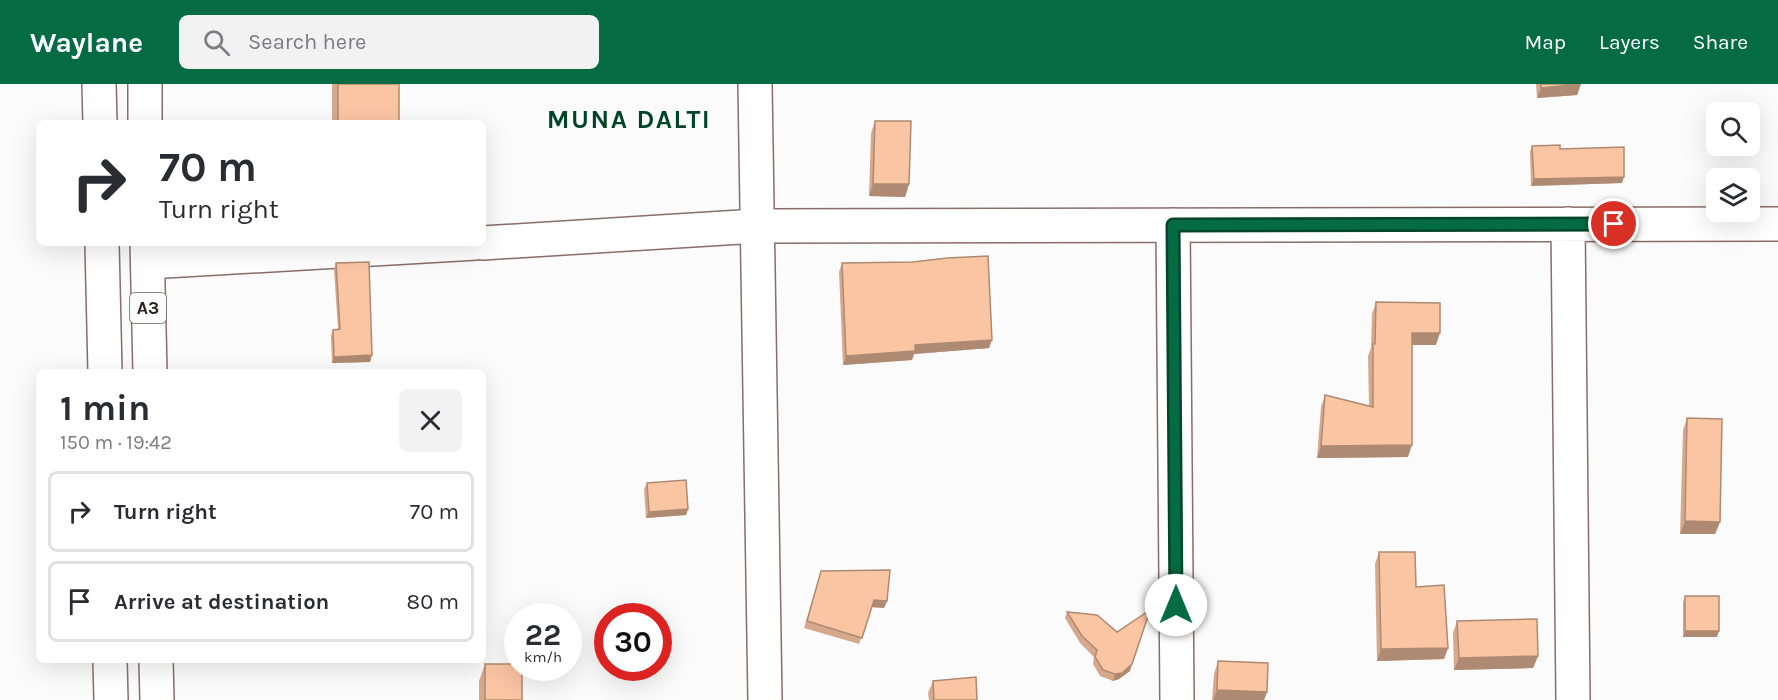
<!DOCTYPE html>
<html lang="en">
<head>
<meta charset="utf-8">
<style>
  :root { --surface:#fff; --page:#f2f2f3; --text:#2b2b33; --muted:#7c7c81; --line:#e1e1e2; --accent:#056b42 }
  body { margin:0; font-family:Karla,sans-serif; background:var(--page); color:var(--text); height:100vh; display:flex; flex-direction:column; font-size:22px; white-space:nowrap }
  * { box-sizing:border-box; margin:0 }
  p { font-size:20px; color:var(--muted) }
  .icon { flex:none; width:33px; height:33px; fill:none; stroke:currentColor; stroke-width:2; stroke-linecap:round; stroke-linejoin:round }
  .map { position:relative; flex:1; overflow:hidden }
  .drawer { position:absolute; left:36px; top:285px; width:450px; height:294px; display:flex; flex-direction:column; background:var(--surface); border-radius:9px; box-shadow:0 6px 24px #0002 }
  .drawer>* { flex:none }
  .guide { position:absolute; left:36px; top:36px; width:450px; height:126px; border-radius:9px; box-shadow:0 6px 24px #0002; background:#fff; color:var(--text); overflow:hidden }
  .fabs { position:absolute; left:1706px; top:18px; display:grid; gap:12px }
  .fabs a { display:grid; place-items:center; width:54px; height:54px; border-radius:9px; background:var(--surface); box-shadow:0 6px 24px #0002; font-size:30px }
  .speed { position:absolute; left:504px; top:519px; display:flex; gap:12px; font-size:30px; font-weight:700; text-align:center }
  .speed>* { display:grid; place-content:center; width:78px; height:78px; border-radius:50%; background:var(--surface); box-shadow:0 6px 24px #0002; line-height:1 }
  .speed small { font-size:15px; font-weight:400 }
  .speed .limit { border:9px solid #d22; background:#fff; color:#111 }
  .pin { position:absolute; display:grid; place-items:center; width:51px; height:51px; color:#fff; margin:-26px; border:3px solid #fff; border-radius:50%; box-shadow:0 2px 6px #0007 }
  .me { position:absolute; width:66px; margin:-33px; rotate:0deg; stroke-linejoin:round; filter:drop-shadow(0 0 4px #0008) }
  .turn { display:flex; align-items:center; gap:21px; height:126px; padding:0 24px; font-size:27px }
  .turn .icon { width:78px; height:78px; stroke-width:2.5 }
  .turn b { display:block; font-size:42px; line-height:51px }
  .round { display:grid; place-items:center; flex:none; width:63px; height:63px; border-radius:9px; background:var(--page) }
  .overview { display:flex; align-items:center; justify-content:space-between; height:102px; padding:0 24px }
  h1 { font-size:36px; font-weight:700; line-height:45px }
  ul { padding:0; list-style:none }
  li { display:flex; align-items:center; gap:18px; height:81px; margin:0 12px 9px; padding:0 12px; border:3px solid var(--line); border-radius:9px }
  li div { flex:1 }
  li b { display:block; font-size:22px }
  li em { font-style:normal }
  header { display:flex; align-items:center; gap:36px; box-sizing:border-box; height:84px; padding:0 30px; background:var(--accent); color:#fff }
  header strong { font-size:28px }
  nav { display:flex; gap:33px; margin-inline-start:auto; font-size:21px }
  .search { width:420px; height:54px; background:var(--page); display:flex; align-items:center; gap:15px; box-sizing:border-box; padding:0 21px; border-radius:9px; color:var(--muted); font-size:22px }
  .map>svg:first-child { display:block }
</style>
</head>
<body>
<header>
<strong>Waylane</strong>
<div class="search"><svg class="icon" aria-label="search" viewBox="0 0 24 24"><circle cx="10" cy="10" r="6"/><path d="M15 15l6 6"/></svg>Search here</div>
<nav><a>Map</a><a>Layers</a><a>Share</a></nav>
</header>
<div class="map">
<svg width="1778" height="616" viewBox="0 0 1778 616">
  <rect width="100%" height="100%" fill="#fbfbfb"/>
  <g fill="none" stroke-linecap="round" stroke-linejoin="round">
    <g stroke="#896d68" stroke-width="36">
      <path id="minor" d="M755,0L765,616
        M1568,140L1573,616
        M1173,141L1177,616
        M483,159L757,142L1778,140
        M148,178L476,159"/>
    </g>
    <g stroke="#896d68" stroke-width="36">
      <path id="highway" d="M99,0L100,39
        M145,0V39
        M102,159L105,288
        M147,159L150,288
        M110,576L111,616
        M156,576L157,616"/>
    </g>
    <use href="#minor" stroke="#fff" stroke-width="33"/>
    <use href="#highway" stroke="#fff" stroke-width="33"/>
  </g>
  <path fill="#d7a98c" d="M332,0H399V39H332Z
    M1536,0H1581L1577,11L1537,14Z
    M875,37L909,100L905,113L869,112L871,49Z
    M1532,62L1560,65L1622,99L1531,102L1530,68Z
    M336,179L372,271L370,278L332,279L331,252L333,246L338,245L334,186Z
    M842,179L989,264L914,270L912,276L843,281L839,188Z
    M1376,218L1436,261H1412L1408,373L1317,374L1321,323L1325,311L1369,322L1368,272L1371,264L1372,230Z
    M1687,334L1720,438L1715,450H1680L1683,346Z
    M647,399L688,425L686,431L646,434L644,405Z
    M1379,468L1416,503L1448,564L1444,575L1377,577L1375,480Z
    M821,487L887,517L884,524L872,523L859,560L804,544Z
    M1685,512L1717,553H1683V518Z
    M1067,528L1130,587L1119,595L1113,597L1100,592L1093,580L1094,573L1080,559L1065,534Z
    M1457,537L1538,572L1533,584L1454,586L1453,549Z
    M1218,577L1267,608L1264,616H1212L1214,590Z
    M485,580L522,616H479V597Z
    M933,597L977,616H929L928,609Z"/>
  <path fill="#af8a72" d="M1581,0L1577,11L1537,14L1541,4Z
    M1624,93L1622,99L1531,102L1534,95Z
    M873,100H909L905,113L869,112Z
    M1412,249H1440L1436,261H1407Z
    M992,256L989,264L914,270L912,276L843,281L846,272L915,261Z
    M372,271L370,278L332,279L334,273Z
    M1412,361L1408,373L1317,374L1321,362Z
    M688,425L686,431L646,434L649,428Z
    M1685,437L1720,438L1715,450H1680Z
    M874,516L887,517L884,524L871,523Z
    M1685,547H1719L1717,553H1683Z
    M1448,564L1444,575L1377,577L1381,565Z
    M1538,572L1533,584L1454,586L1459,574Z
    M1132,580L1130,587L1119,595L1113,597L1115,590Z
    M1217,606L1267,608L1264,616H1213Z"/>
  <path fill="#fac5a3" stroke="#af8a72" stroke-width="1.5" d="M338,0H399V39H338Z
    M1541,0H1581L1541,4Z
    M875,37H911L909,100H873Z
    M1560,61V65L1624,63V93L1534,95L1532,62Z
    M988,172L992,256L915,261V267L846,272L842,179L913,178L947,174Z
    M369,178L372,271L334,273L333,246L340,245L336,179Z
    M1376,218L1440,219V249H1412V361L1321,362L1325,311L1373,323V260H1375Z
    M1687,334L1722,335L1720,438L1685,437Z
    M686,396L688,425L649,428L647,399Z
    M1379,468H1415L1416,503L1444,501L1448,564L1381,565Z
    M890,486L887,517L874,516L862,554L807,537L821,487Z
    M1685,512H1719V547H1685Z
    M1150,526L1132,580L1122,589L1115,590L1103,586L1095,573L1097,566L1082,552L1067,528L1097,531L1117,548Z
    M1537,535L1538,572L1459,574L1457,537Z
    M1218,577L1268,579L1267,608L1217,606Z
    M485,580H518V584H522V616H485Z
    M976,593L977,616H934L933,597Z"/>
  <g fill="none" stroke-linecap="round" stroke-linejoin="round">
    <g stroke="#03462b" stroke-width="15">
      <path id="route" d="M1176,521L1173,141L1614,140"/>
    </g>
    <use href="#route" stroke="#056b42" stroke-width="10"/>
  </g>
  <g text-anchor="middle" dominant-baseline="central" stroke-width="5" stroke-linejoin="round" paint-order="stroke">
    <rect fill="#fbfbfb" stroke="#696160" stroke-width="1.5" x="130" y="209" width="36" height="30" rx="4.5"/>
    <g font-size="18" font-weight="bold" fill="#2a1f1d">
      <text x="148" y="224">A3</text>
    </g>
    <g font-size="26" font-weight="bold" letter-spacing="1.5" fill="#014528" stroke="#fbfbfb">
      <text x="629" y="35">MUNA DALTI</text>
    </g>
  </g>
</svg>
<div class="fabs">
<a><svg class="icon" aria-label="search" viewBox="0 0 24 24"><circle cx="10" cy="10" r="6"/><path d="M15 15l6 6"/></svg></a>
<a><svg class="icon" aria-label="layers" viewBox="0 0 24 24"><path d="M12 4l9 5-9 5-9-5zM3 14l9 5 9-5"/></svg></a>
</div>
<div class="speed"><div>22<small>km/h</small></div><div class="limit">30</div></div>
<div class="pin" style="left:1614px;top:140px;background:#d93025"><svg class="icon" aria-label="arrive" viewBox="0 0 24 24"><path d="M6 21V4h12l-3 4 3 4H6"/></svg></div>
<svg class="me" style="left:1176px;top:521px" viewBox="-20 -20 40 40"><circle r="19" fill="#fff"/><path d="M0-13L10 11 0 6-10 11z" fill="#056b42"/></svg>
<div class="guide">
<div class="turn"><svg class="icon" aria-label="right" viewBox="0 0 24 24"><path d="M7 20v-9h11M14 6l5 5-5 5"/></svg><div><b>70 m</b>Turn right</div></div>
</div>
<section class="drawer">
<div class="overview"><div><h1>1 min</h1><p>150 m · 19:42</p></div><a class="round"><svg class="icon" aria-label="close" viewBox="0 0 24 24"><path d="M6 6l12 12M18 6L6 18"/></svg></a></div>
<ul>
<li><svg class="icon" aria-label="right" viewBox="0 0 24 24"><path d="M7 20v-9h11M14 6l5 5-5 5"/></svg><div><b>Turn right</b></div><em>70 m</em></li>
<li><svg class="icon" aria-label="arrive" viewBox="0 0 24 24"><path d="M6 21V4h12l-3 4 3 4H6"/></svg><div><b>Arrive at destination</b></div><em>80 m</em></li>
</ul>
</section>
</div>
</body>
</html>
